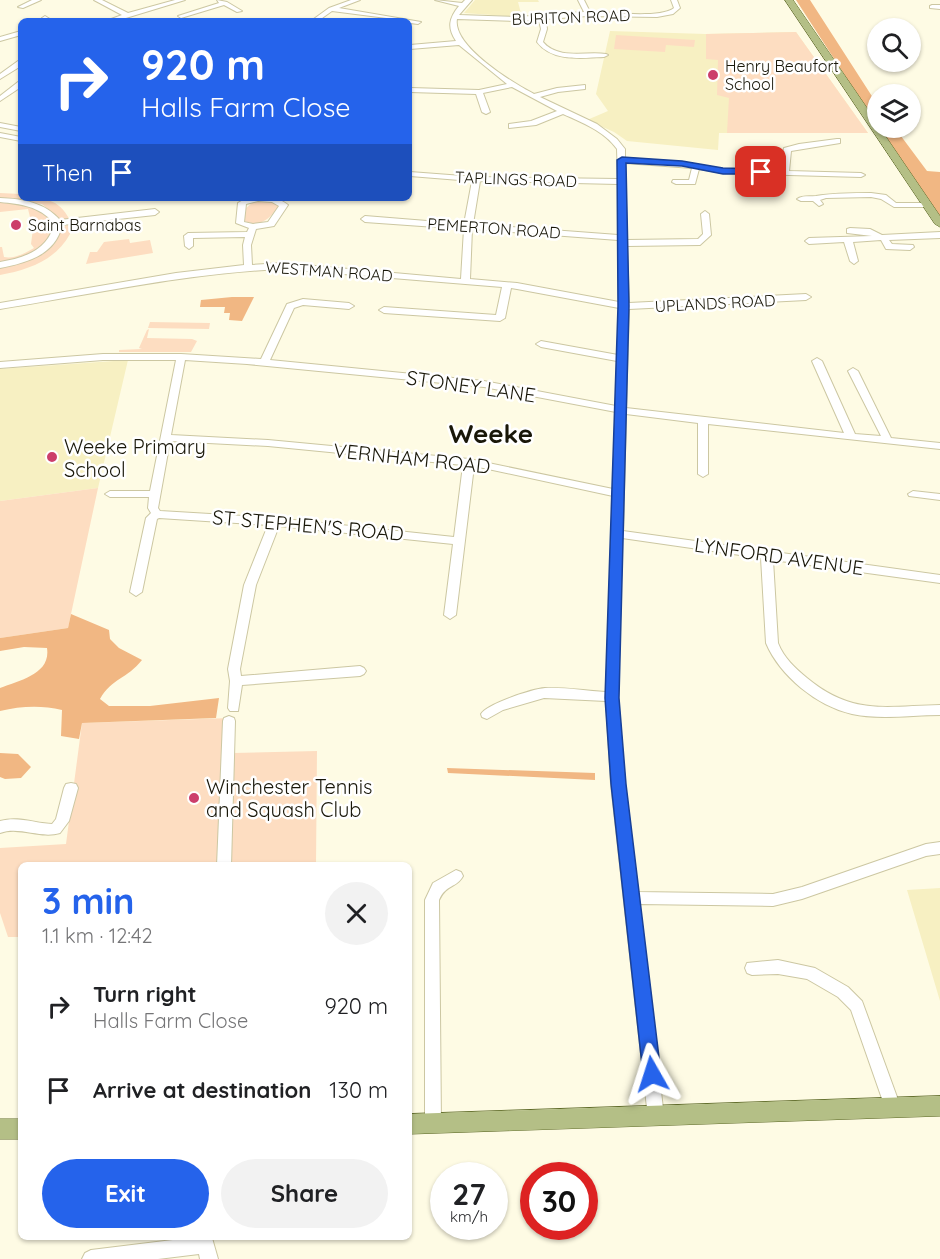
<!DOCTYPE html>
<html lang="en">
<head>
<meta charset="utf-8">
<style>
  :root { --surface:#fff; --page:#f2f2f2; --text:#202124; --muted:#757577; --accent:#2563eb }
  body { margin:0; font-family:Quicksand,sans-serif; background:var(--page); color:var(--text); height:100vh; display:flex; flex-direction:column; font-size:22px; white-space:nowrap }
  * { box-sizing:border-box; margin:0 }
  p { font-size:20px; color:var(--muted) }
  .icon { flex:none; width:33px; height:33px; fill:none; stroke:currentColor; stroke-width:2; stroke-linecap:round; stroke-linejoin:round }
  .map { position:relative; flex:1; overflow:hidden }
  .details { position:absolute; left:18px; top:862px; width:394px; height:378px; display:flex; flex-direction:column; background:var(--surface); border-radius:9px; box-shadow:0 2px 4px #0004 }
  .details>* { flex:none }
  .guide { position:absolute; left:18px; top:18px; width:394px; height:183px; border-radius:9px; box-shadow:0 2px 4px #0004; background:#2563eb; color:#fff; overflow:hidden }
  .controls { position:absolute; left:867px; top:18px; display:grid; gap:12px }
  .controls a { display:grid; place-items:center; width:54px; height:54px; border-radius:50%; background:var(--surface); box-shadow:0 2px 4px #0004; font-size:30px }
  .speed { position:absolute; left:430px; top:1162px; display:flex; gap:12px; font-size:30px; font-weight:700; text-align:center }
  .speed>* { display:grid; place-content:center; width:78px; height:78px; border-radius:50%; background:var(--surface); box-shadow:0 2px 4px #0004; line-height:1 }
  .speed small { font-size:15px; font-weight:400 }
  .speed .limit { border:9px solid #d22; background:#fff; color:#111 }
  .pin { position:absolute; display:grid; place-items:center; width:51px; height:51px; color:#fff; margin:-26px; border-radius:12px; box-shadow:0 3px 9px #0006 }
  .me { position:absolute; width:66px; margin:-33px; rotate:354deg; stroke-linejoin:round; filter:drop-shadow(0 0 4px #0008) }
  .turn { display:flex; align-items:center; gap:21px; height:126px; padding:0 24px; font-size:27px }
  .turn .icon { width:78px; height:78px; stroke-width:2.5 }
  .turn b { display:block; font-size:42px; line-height:51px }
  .then { display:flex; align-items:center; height:57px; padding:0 24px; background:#0003; gap:12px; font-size:22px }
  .round { display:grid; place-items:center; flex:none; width:63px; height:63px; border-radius:32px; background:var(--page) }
  .headline { display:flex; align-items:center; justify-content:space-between; height:102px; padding:0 24px }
  h1 { font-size:36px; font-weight:700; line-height:45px; color:var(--accent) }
  .button { display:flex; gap:12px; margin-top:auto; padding:12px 24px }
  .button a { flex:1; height:69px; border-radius:36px; background:var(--accent); color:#fff; font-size:24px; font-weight:700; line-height:69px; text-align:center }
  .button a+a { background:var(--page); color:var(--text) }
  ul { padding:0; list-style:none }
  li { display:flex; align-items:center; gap:18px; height:84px; padding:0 24px }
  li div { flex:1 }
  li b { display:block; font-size:22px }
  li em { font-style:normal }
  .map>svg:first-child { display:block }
</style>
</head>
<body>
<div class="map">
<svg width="940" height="1259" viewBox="0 0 940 1259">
  <rect width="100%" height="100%" fill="#fefbe4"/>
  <path fill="#f7f0c2" d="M475,0H538L539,2H518L522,17L464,13Z
    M610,31L706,34L796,32L868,133H719L718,150L627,141L614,132L587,120L608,111L596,94Z
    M128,360L98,488L0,501V369Z
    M940,888V1001L907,890Z"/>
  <path fill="#fdddc1" d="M796,32L868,133H727L729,98L717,95L718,60L706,59V34Z
    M616,35L695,40L694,47L666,45L665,52L614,49Z
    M0,193L21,194V198C45,198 58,198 70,220L61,221L42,204L0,199Z
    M253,202H274L279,206C270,218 261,228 245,221L244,210Z
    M0,203C19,203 47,206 54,228C40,255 28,256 0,263V247H2L4,257C15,259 25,253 34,248L31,244L33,229L28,209L0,212Z
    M68,225L70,234C56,260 28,270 0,275V268L35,257L55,243L62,227Z
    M129,239L130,243L150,240L153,253L86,264L90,252H97L104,242Z
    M150,322L210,323L209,329L148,328Z
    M149,329L147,338L192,339L197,341L191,352H119V350L142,349L139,348L147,330Z
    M98,488L68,628L0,638V501Z
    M230,718L233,753L317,751L316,865L21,866V937H8L0,913V848L66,844L82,723Z"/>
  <path fill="#f1b783" d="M796,0H810L877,104V125Z
    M879,128H895L927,171L940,172V217Z
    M232,297H254L242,321L229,320L230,313H224L225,307H200L201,300Z
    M71,614L109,630L110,639L119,648L142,660C127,679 112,678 100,699L109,706H150L219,698L216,718L82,723L79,739L61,736L62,710C41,705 21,706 0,711V688C20,680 51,674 47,648L24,647L0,651V638L68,628Z
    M0,753L18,754L31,767L21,778L5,779L0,777Z
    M447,768L595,773V780L448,773Z"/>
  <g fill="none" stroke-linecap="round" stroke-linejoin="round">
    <g stroke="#ccc7a2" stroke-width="2">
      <path id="minor" d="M32,0H41L23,8L18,7Z
        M94,0H102L128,13L175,0H185L116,21H106L122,15Z
        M217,0L227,2L242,11L237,12L224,5L181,18L178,16L219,3Z
        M351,0H360L339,8L421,22L418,24L410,23V21L332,11L318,21H311L329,8Z
        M435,0L462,3L465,0H472L459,15L518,17L584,12L578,0H584L590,12C609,12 660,19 674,8L671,0H677L680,8L673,14L657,17L588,16L546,19L547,29L543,42C558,60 586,51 606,54L608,55L604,57C581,58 552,62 537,42L541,29L539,20L518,21L457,19C452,46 513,83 534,94L557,88L585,85V89L558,92L540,97L597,124L617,139L625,149V158L683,162L723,169L781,170L784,148L799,144L837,139H840V143L791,151L789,171L861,173L865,175L861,177L723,173L699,169L695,184H676L672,182L673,180H689L692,168L625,163L627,240L698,239L703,234L701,214L705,211L709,214L711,235L700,245L627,246L629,303L806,294L811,297L806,300L629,309L626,408L844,433L812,361L817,358L822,361L855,434L881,436L848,371L853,368L858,371L891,438L940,443V449L708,424V474L703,477L698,474V423L626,414L623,531L940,575V583L773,560L778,643C784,658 795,668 807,678C853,716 886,706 940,705V715C912,715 881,720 852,714C817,706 780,676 766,643L761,558L622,538L618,697L625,784L637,892L773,894L802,887L926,844L940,842V854L926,856L802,899L773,906L639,904L664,1117L662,1122L656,1125L650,1122L648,1117L611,784L606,701L544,698L503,710L487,719L482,717L481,714C487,704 532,689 545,688C564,687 586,691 606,692L613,496L474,466L456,615L450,619L444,615L453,544L279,526L256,585L240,669L241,676L360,666L364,668L366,671L364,674L360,676L242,685L238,711H230L228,708L230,681L228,669L244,585L268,525L159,518L157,519L142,592L136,596L130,592L146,518L151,513L148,508L149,497H110L105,494L110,491H150L176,360H103L0,368V362L103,354H181L261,359L287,304L303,299L349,303L354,306L349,309L303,305L294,308L270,360L484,381L616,406L617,361L541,347L536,344L541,341L618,355L619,308L517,289L511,288L505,318L500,321L384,313L379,310L384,307L496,315L502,287L282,269C187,273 94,294 0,309V303L176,273L244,265L243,245L245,237L193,238V246L189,249L185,246L184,236L188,233L247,232L249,228L236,223L238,203C251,194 276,195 288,205L274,226L256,229L251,245L252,265L282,263L461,279L464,229L365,222L361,219L365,216L464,224L472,181L410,176V172L476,177L618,179L617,149C604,131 583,123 563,114L536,125L509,128V124L531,121L557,111L512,87L483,93L490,112L486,114L482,112L476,94L410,92V88L479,90L507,84L459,45L410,49V45L456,41C447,28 449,18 459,6ZM480,181L618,184V235L473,224ZM258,201L272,202L279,206L268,222L253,224L244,222L246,204ZM472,229L618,240L619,302L517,283L470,279ZM185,360L247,364L484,387L616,412L613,489L469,459L268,440L171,435ZM170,441L268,446L463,465L454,537L275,518L160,511L158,508Z
        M932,5H940V9L930,8V6Z
        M45,16L53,21L43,19L42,18Z
        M21,31V35L0,41V37Z
        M18,61H21V66L0,79V74Z
        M18,82H21V87L0,101V96Z
        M0,123L21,127V131L0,127Z
        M0,133L21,137V141L0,137Z
        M871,193L886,195L896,203H927L931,205L927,207H894L881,199L871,197L826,198L820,200L823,204L819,206L813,201H801L797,199C803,195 809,197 816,196C834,193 852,193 871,193Z
        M0,198C23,199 44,202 60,220L155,209L159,212L155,215L62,225C56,255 26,263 0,268V262C24,258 49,250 54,223C39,206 21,204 0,202Z
        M850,228L870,229L882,235L940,232V238L889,240L892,244L913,245L914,247L910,250L886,249L881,240L853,242L858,261L854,264L850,261L844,242L809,244L805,241L809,238L872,236L847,233V229Z
        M913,491L940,494V500L909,496L908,494Z
        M229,716L234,718L235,721L231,866H217L223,721L224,718Z
        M71,783L76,784L78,788L69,821L60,833C40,839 20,826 0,833V821C18,816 34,823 52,824L56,819L64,788L66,784Z
        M456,870L461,872L463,876C457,888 446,884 439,900L441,1124L439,1130L433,1132L427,1130L425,1124V900L433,883Z
        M778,960L815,968L848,987L862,1001L901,1108L899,1113L893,1116L887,1113L851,1010L838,997L807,979L778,974L752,975L747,973L745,968L747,963Z
        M189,1238H212L218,1259H200L199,1254L158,1259H82L85,1253L91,1250Z"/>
    </g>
    <g stroke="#5d6926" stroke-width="1">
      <path id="major" d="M785,0H793L878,124V128H880L940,216V227L935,224Z
        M940,1096V1116L410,1134V1114Z
        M0,1119H21V1139H0Z"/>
    </g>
    <use href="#minor" fill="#fff" fill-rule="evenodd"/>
    <use href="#major" fill="#b4bf86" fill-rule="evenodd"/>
  </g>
  <path fill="#2563eb" stroke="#184099" stroke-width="1.5" d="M622,157L682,161L723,168L761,169L765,172L761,174H723L682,166L626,163L629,306L619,698L626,784L661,1074L658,1080L652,1082L645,1080L643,1074L611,784L605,698L618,306L617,160Z"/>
  <g fill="#cc3e6b" stroke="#fff" stroke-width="2">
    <circle cx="713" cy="75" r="6"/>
    <circle cx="16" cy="225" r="6"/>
    <circle cx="52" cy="457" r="6"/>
    <circle cx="194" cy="798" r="6"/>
  </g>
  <g text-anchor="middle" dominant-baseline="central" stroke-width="5" stroke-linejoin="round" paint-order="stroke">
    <g font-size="16" fill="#191709" stroke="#fff">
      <text transform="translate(571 17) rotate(-2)">BURITON ROAD</text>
      <text transform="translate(516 179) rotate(2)">TAPLINGS ROAD</text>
      <text transform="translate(494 228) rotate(4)">PEMERTON ROAD</text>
      <text transform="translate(329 271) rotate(4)">WESTMAN ROAD</text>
      <text transform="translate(715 303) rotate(-3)">UPLANDS ROAD</text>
    </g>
    <g font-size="16" fill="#191709" stroke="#fff" text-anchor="start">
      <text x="725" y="66">Henry Beaufort<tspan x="725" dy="18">School</tspan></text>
      <text x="28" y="225">Saint Barnabas</text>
    </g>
    <g font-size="20" fill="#191709" stroke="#fff">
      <text transform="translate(471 386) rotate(8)">STONEY LANE</text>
      <text transform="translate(412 458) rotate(6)">VERNHAM ROAD</text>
      <text transform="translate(308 525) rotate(5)">ST STEPHEN'S ROAD</text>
      <text transform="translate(779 556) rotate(8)">LYNFORD AVENUE</text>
    </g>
    <g font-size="20" fill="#191709" stroke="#fff" text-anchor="start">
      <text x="64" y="446">Weeke Primary<tspan x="64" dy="23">School</tspan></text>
      <text x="206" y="786">Winchester Tennis<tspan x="206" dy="23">and Squash Club</tspan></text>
    </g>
    <g font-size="26" font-weight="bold" fill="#191709" stroke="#fff">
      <text x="491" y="433">Weeke</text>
    </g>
  </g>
</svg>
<div class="controls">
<a><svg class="icon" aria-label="search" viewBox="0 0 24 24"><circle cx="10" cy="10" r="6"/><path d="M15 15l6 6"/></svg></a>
<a><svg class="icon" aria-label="layers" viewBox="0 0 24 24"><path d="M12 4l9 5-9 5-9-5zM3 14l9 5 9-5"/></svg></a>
</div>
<div class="speed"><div>27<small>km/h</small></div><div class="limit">30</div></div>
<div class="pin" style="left:761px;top:172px;background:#d93025"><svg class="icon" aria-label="arrive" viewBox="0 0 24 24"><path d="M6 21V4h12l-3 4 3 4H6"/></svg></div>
<svg class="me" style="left:652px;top:1074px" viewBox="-20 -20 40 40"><path d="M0-17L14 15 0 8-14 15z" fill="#2563eb" stroke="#fff" stroke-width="4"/></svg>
<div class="guide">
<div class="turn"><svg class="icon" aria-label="right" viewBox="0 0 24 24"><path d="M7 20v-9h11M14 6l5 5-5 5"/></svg><div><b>920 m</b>Halls Farm Close</div></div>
<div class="then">Then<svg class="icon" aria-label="arrive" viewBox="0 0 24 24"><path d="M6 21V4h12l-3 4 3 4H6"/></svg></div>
</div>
<section class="details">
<div class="headline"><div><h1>3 min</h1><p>1.1 km · 12:42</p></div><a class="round"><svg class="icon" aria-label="close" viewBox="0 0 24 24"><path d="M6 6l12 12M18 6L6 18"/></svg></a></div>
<ul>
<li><svg class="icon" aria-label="right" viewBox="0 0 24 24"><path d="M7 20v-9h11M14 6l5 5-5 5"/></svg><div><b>Turn right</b><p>Halls Farm Close</p></div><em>920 m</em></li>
<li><svg class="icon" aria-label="arrive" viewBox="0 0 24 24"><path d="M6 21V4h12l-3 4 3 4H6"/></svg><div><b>Arrive at destination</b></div><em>130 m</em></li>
</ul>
<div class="button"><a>Exit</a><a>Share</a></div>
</section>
</div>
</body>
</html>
